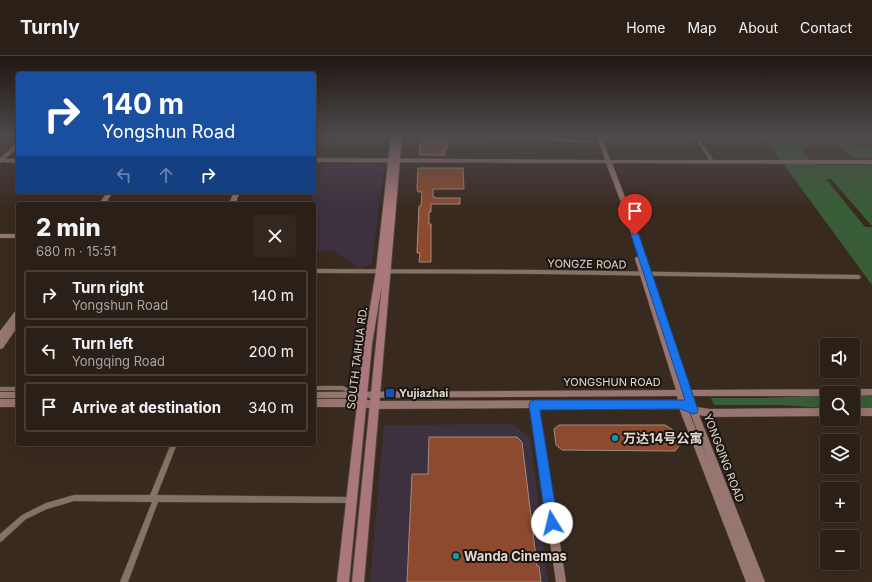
<!DOCTYPE html>
<html lang="en">
<head>
<meta charset="utf-8">
<style>
  :root { --surface:#2b2017; --page:#332820; --text:#f1f3f6; --muted:#a6a3a1; --line:#473e36 }
  body { margin:0; font-family:Inter,"Noto Sans SC",sans-serif; background:var(--page); color:var(--text); height:100vh; display:flex; flex-direction:column; font-size:15px; white-space:nowrap }
  * { box-sizing:border-box; margin:0 }
  p { font-size:13px; color:var(--muted) }
  .icon { flex:none; width:22px; height:22px; fill:none; stroke:currentColor; stroke-width:2; stroke-linecap:round; stroke-linejoin:round }
  .map { position:relative; flex:1; overflow:hidden }
  .panel { position:absolute; left:16px; top:146px; width:300px; height:244px; display:flex; flex-direction:column; background:var(--surface); border-radius:4px; box-shadow:0 4px 16px #0002,0 0 0 1px var(--line) }
  .panel>* { flex:none }
  .banner { position:absolute; left:16px; top:16px; width:300px; height:122px; border-radius:4px; box-shadow:0 4px 16px #0002,0 0 0 1px var(--line); background:#1a4fa0; color:#fff; overflow:hidden }
  .controls { position:absolute; left:820px; top:282px; display:grid; gap:8px }
  .controls a { display:grid; place-items:center; width:40px; height:40px; border-radius:4px; background:var(--surface); box-shadow:0 4px 16px #0002,0 0 0 1px var(--line); font-size:20px }
  .pin { position:absolute; display:grid; place-items:center; width:34px; height:34px; color:#fff; margin:-41px -17px; border-radius:50% 50% 50% 0; rotate:-45deg; box-shadow:0 0 4px #0007 }
  .pin .icon { rotate:45deg }
  .me { position:absolute; width:44px; margin:-22px; rotate:351deg; stroke-linejoin:round; filter:drop-shadow(0 0 3px #0008) }
  .turn { display:flex; align-items:center; gap:14px; height:84px; padding:0 20px; font-size:18px }
  .turn .icon { width:52px; height:52px; stroke-width:2.5 }
  .turn b { display:block; font-size:28px; line-height:34px }
  .lanes { display:flex; align-items:center; height:38px; padding:0 20px; background:#0003; justify-content:center; gap:20px; direction:ltr }
  .lanes .off { opacity:.35 }
  .round { display:grid; place-items:center; flex:none; width:42px; height:42px; border-radius:4px; background:var(--page) }
  .summary { display:flex; align-items:center; justify-content:space-between; height:68px; padding:0 20px }
  h1 { font-size:24px; font-weight:800; line-height:30px }
  ul { padding:0; list-style:none }
  li { display:flex; align-items:center; gap:12px; height:50px; margin:0 8px 6px; padding:0 12px; border:2px solid var(--line); border-radius:4px }
  li div { flex:1 }
  li b { display:block; font-size:15px }
  li em { font-style:normal }
  header { display:flex; align-items:center; gap:24px; box-sizing:border-box; height:56px; padding:0 20px; background:var(--surface); border-bottom:1px solid var(--line) }
  header strong { font-size:19px }
  nav { display:flex; gap:22px; margin-inline-start:auto; font-size:14px }
  .map>svg:first-child { display:block }
</style>
</head>
<body>
<header>
<strong>Turnly</strong>
<nav><a>Home</a><a>Map</a><a>About</a><a>Contact</a></nav>
</header>
<div class="map">
<svg width="872" height="526" viewBox="0 0 872 526">
  <rect width="100%" height="100%" fill="#392a1f"/>
  <path fill="#3d313f" d="M322,108H376L384,112L372,207L360,213L334,195H314L316,189H314V148H310Z
    M512,368L530,381L548,526H370L384,369Z"/>
  <path fill="#395d36" d="M763,80H800L809,91L801,93L815,109H872V170L831,123H826L865,171H872V229Z
    M835,86L872,91V102H853Z
    M827,339V352L780,349H714L711,342H765Z
    M853,339H872V352H853Z"/>
  <path fill="#8d4a2e" stroke="#a28c83" d="M420,85H447V93H445V99H419Z
    M418,112H463L464,133H433V141H435V142H460V148H431V156H429V168H431V206H419L420,197H417L419,150H421L422,136H418L417,133Z
    M559,369H665L673,374L679,390L675,395L562,394L556,389L554,373Z
    M429,381H517L522,386L537,510H539L541,526H407L412,418H428Z"/>
  <g fill="none" stroke-linecap="round" stroke-linejoin="round">
    <g stroke="#52463c" stroke-width="1">
      <path id="street" d="M490,80H516L591,85L593,86L591,87Z
        M694,80H697L714,105L713,106H711Z
        M314,213L543,214L859,219L861,221L859,223L543,218L314,217Z
        M314,330H343L357,336L358,338L357,340H355L342,334H314Z
        M0,331H18V335H0Z
        M171,388H177L157,439L352,441L354,442L355,444L354,446L352,447L158,446L128,526H120L152,446H151L74,445L47,453L26,463L2,485L0,486V478L22,459L46,447L74,439H150Z"/>
    </g>
    <g stroke="#52463c" stroke-width="1">
      <path id="secondary" d="M597,80H602L610,104H872V108L612,107L628,149L690,334L872,333V339L853,340V337H827V340H692L696,351L710,353L827,352V360L710,361L699,359L765,526H746L679,352H539L566,526H556L530,352L374,353L362,351H314V343H362L374,345L678,344L677,340L314,342V336L676,334L635,203L636,201H639L622,149L606,107L314,106V102L605,104ZM689,356H690L709,407Z
        M16,87H18V91L5,103H18V107L2,106L0,107V102Z
        M107,136H113L105,148H99Z
        M234,136H240L235,148H229Z
        M0,178H18V182H0Z
        M18,253L17,263L18,262V270L3,292L0,293V275L16,254Z
        M0,336H18V342H0Z
        M0,343H18V351H0Z
        M853,352H872V360H853Z"/>
    </g>
    <g stroke="#52463c" stroke-width="2">
      <path id="primary" d="M391,80H402L364,526H352L382,228L372,288L349,526H337L364,288L376,215Z"/>
    </g>
    <use href="#street" fill="#847265" fill-rule="evenodd"/>
    <use href="#secondary" fill="#977570" fill-rule="evenodd"/>
    <use href="#primary" fill="#aa787c" fill-rule="evenodd"/>
  </g>
  <linearGradient id="sky" x2="0" y2="1"><stop stop-color="#1f1711"/><stop offset="0.52" stop-color="#4e4a4d"/><stop offset="1" stop-color="#4e4a4d" stop-opacity="0"/></linearGradient>
  <rect width="872" height="154" fill="url(#sky)"/>
  <path fill="#1a73e8" stroke="#114b97" d="M635,176L639,179L698,354L697,357L693,358L681,353L540,354L558,467L556,471L552,473L547,471L546,467L529,349L530,346L534,344H685L631,179Z"/>
  <rect fill="#1a4fb4" stroke="#1b150f" stroke-width="1.5" x="385" y="332" width="10" height="10" rx="2"/>
  <g fill="#0f9aa8" stroke="#1b150f" stroke-width="1.5">
    <circle cx="615" cy="382" r="4"/>
    <circle cx="456" cy="500" r="4"/>
  </g>
  <g text-anchor="middle" dominant-baseline="central" stroke-width="4" stroke-linejoin="round" paint-order="stroke">
    <g font-size="11" fill="#e2d8d1" stroke="#1b150f">
      <text transform="translate(587 208) rotate(1)">YONGZE ROAD</text>
      <text transform="translate(357 302) rotate(-83)">SOUTH TAIHUA RD.</text>
      <text x="612" y="326">YONGSHUN ROAD</text>
      <text transform="translate(724 402) rotate(69)">YONGQING ROAD</text>
    </g>
    <g font-size="11" font-weight="bold" fill="#e2d8d1" stroke="#1b150f" text-anchor="start">
      <text x="399" y="337">Yujiazhai</text>
    </g>
    <g font-size="13" font-weight="bold" fill="#e2d8d1" stroke="#1b150f" text-anchor="start">
      <text x="623" y="382">万达14号公寓</text>
      <text x="464" y="500">Wanda Cinemas</text>
    </g>
  </g>
</svg>
<div class="controls">
<a><svg class="icon" aria-label="sound" viewBox="0 0 24 24"><path d="M4 9h4l5-4v14l-5-4H4zM17 9q2 3 0 6"/></svg></a>
<a><svg class="icon" aria-label="search" viewBox="0 0 24 24"><circle cx="10" cy="10" r="6"/><path d="M15 15l6 6"/></svg></a>
<a><svg class="icon" aria-label="layers" viewBox="0 0 24 24"><path d="M12 4l9 5-9 5-9-5zM3 14l9 5 9-5"/></svg></a>
<a>+</a>
<a>−</a>
</div>
<div class="pin" style="left:635px;top:179px;background:#d93025"><svg class="icon" aria-label="arrive" viewBox="0 0 24 24"><path d="M6 21V4h12l-3 4 3 4H6"/></svg></div>
<svg class="me" style="left:552px;top:467px" viewBox="-20 -20 40 40"><circle r="19" fill="#fff"/><path d="M0-13L10 11 0 6-10 11z" fill="#1a73e8"/></svg>
<div class="banner">
<div class="turn"><svg class="icon" aria-label="right" viewBox="0 0 24 24"><path d="M7 20v-9h11M14 6l5 5-5 5"/></svg><div><b>140 m</b>Yongshun Road</div></div>
<div class="lanes"><svg class="icon off" aria-label="left" viewBox="0 0 24 24"><path d="M17 20v-9H6M10 6l-5 5 5 5"/></svg><svg class="icon off" aria-label="ahead" viewBox="0 0 24 24"><path d="M12 20V5M6 11l6-6 6 6"/></svg><svg class="icon" aria-label="right" viewBox="0 0 24 24"><path d="M7 20v-9h11M14 6l5 5-5 5"/></svg></div>
</div>
<section class="panel">
<div class="summary"><div><h1>2 min</h1><p>680 m · 15:51</p></div><a class="round"><svg class="icon" aria-label="close" viewBox="0 0 24 24"><path d="M6 6l12 12M18 6L6 18"/></svg></a></div>
<ul>
<li><svg class="icon" aria-label="right" viewBox="0 0 24 24"><path d="M7 20v-9h11M14 6l5 5-5 5"/></svg><div><b>Turn right</b><p>Yongshun Road</p></div><em>140 m</em></li>
<li><svg class="icon" aria-label="left" viewBox="0 0 24 24"><path d="M17 20v-9H6M10 6l-5 5 5 5"/></svg><div><b>Turn left</b><p>Yongqing Road</p></div><em>200 m</em></li>
<li><svg class="icon" aria-label="arrive" viewBox="0 0 24 24"><path d="M6 21V4h12l-3 4 3 4H6"/></svg><div><b>Arrive at destination</b></div><em>340 m</em></li>
</ul>
</section>
</div>
</body>
</html>
